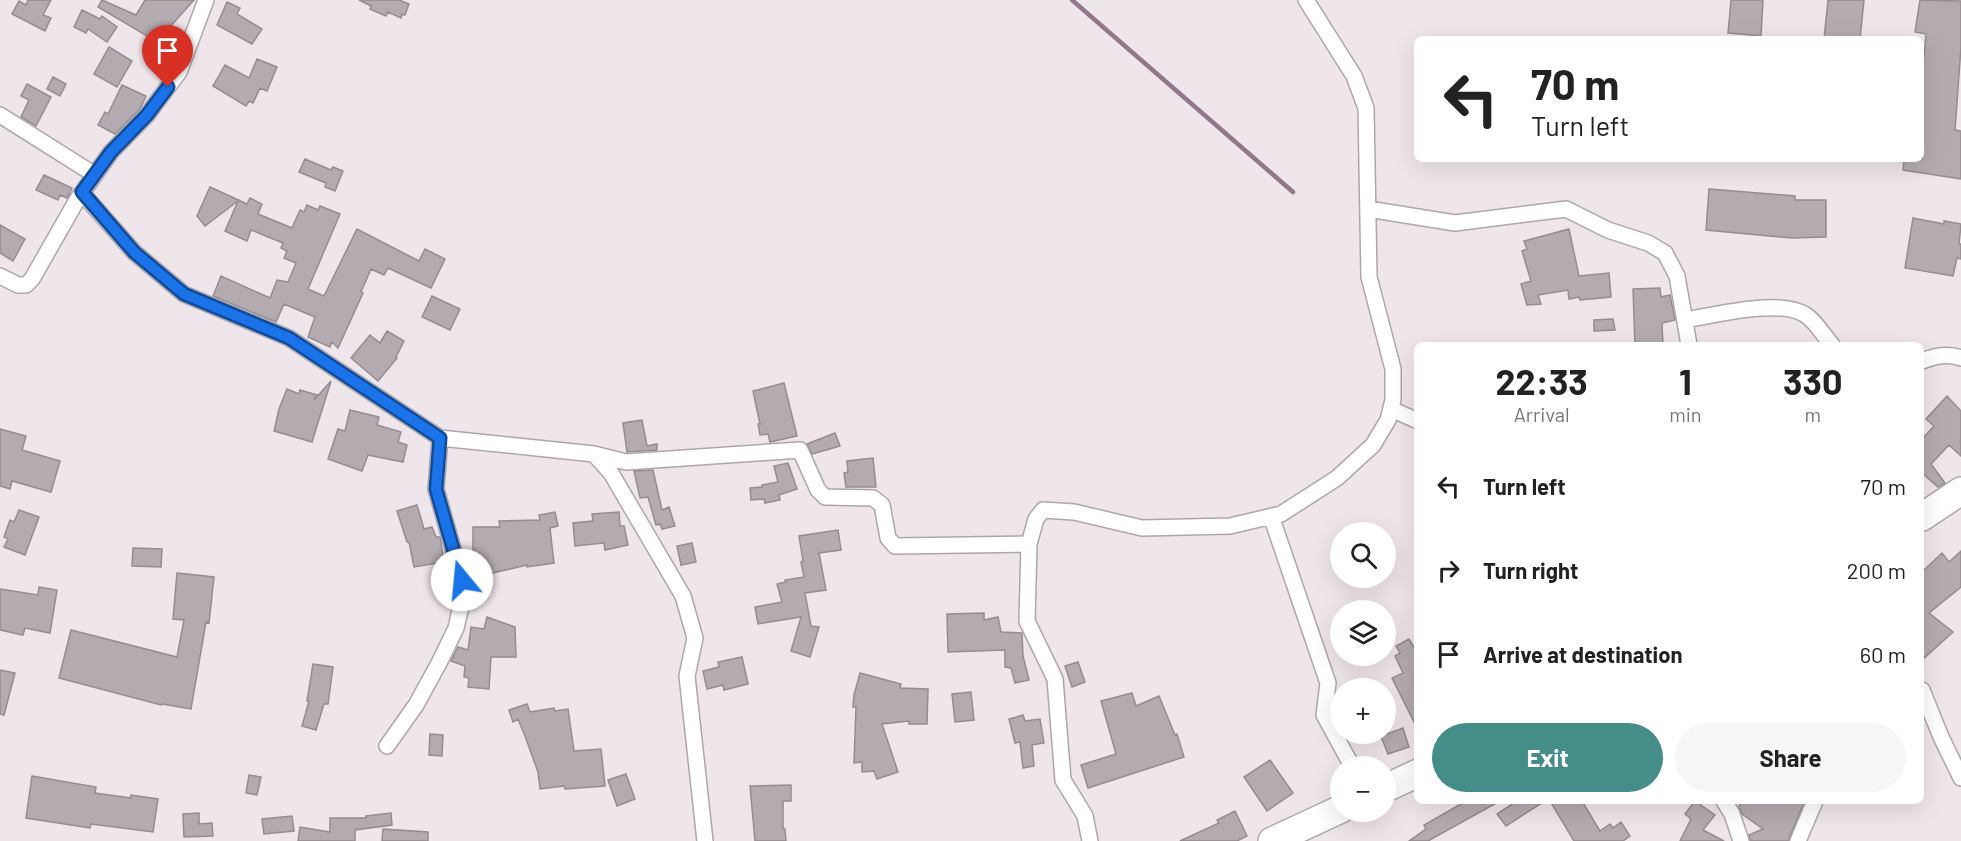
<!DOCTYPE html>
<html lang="en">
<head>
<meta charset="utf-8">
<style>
  :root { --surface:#fff; --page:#f6f6f6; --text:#222; --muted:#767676; --accent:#458d89 }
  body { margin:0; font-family:Barlow,sans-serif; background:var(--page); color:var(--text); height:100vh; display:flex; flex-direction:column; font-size:22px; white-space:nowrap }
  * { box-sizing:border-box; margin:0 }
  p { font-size:20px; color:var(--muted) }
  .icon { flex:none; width:33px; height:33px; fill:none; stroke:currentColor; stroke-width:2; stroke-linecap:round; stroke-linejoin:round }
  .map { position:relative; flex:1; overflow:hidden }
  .panel { position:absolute; left:1414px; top:342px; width:510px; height:462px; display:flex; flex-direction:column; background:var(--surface); border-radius:9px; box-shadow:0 6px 24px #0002 }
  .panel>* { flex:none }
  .top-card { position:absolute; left:1414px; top:36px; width:510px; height:126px; border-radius:9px; box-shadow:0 6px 24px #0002; background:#fff; color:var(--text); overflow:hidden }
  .tools { position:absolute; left:1330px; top:522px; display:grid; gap:12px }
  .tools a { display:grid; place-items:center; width:66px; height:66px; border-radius:50%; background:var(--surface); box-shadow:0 6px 24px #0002; font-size:30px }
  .pin { position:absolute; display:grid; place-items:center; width:51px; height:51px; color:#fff; margin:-62px -26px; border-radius:50% 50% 50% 0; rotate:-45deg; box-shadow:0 0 6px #0007 }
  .pin .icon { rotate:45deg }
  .me { position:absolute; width:66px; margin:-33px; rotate:343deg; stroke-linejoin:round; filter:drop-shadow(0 0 4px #0008) }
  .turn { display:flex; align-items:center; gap:21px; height:126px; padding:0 18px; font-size:27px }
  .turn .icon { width:78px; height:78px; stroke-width:2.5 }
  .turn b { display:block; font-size:42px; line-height:51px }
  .eta { display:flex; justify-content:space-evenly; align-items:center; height:102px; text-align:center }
  .eta b { font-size:36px; font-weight:700; line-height:42px }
  .button { display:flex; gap:12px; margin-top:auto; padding:12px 18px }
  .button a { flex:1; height:69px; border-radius:36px; background:var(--accent); color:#fff; font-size:24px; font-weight:700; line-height:69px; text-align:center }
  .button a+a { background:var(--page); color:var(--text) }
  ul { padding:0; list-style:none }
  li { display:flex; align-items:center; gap:18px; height:84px; padding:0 18px }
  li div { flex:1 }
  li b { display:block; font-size:22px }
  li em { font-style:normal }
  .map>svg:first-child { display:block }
</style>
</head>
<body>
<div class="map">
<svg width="1961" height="841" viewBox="0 0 1961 841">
  <rect width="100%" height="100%" fill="#efe6eb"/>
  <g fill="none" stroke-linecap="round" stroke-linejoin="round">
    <path stroke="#917787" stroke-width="4.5" d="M1072,0L1293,192"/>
  </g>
  <path fill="#b4abb0" stroke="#948c91" stroke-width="1.5" d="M28,0H51L43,15L51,18L45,31L12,14L19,1L26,5Z
    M102,0L136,15L145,0H194L168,29L179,34L167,59L145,48L149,37L98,7Z
    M359,0H399L409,4L405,15L402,14L401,18L388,12L386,16L370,9L371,6Z
    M1731,0H1763L1761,36L1728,33Z
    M1828,0H1864L1860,39H1824Z
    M1920,0L1961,1V47L1955,130L1961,131V179L1903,170L1904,159H1922V79L1926,34L1915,32Z
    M227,2L240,8L237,14L262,29L252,44L217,25Z
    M82,10L100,19L102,16L117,27L107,42L88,29L86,33L74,27Z
    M109,47L132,61L117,87L94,74Z
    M257,59L277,67L267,91L260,88L253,103L249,101L246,106L213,86L225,65L249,78Z
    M53,77L66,84L60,96L47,89Z
    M27,84L51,97L36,126L21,117L29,100L21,96Z
    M122,85L146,96L140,109L115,134L98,125L105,112L108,114Z
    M305,159L331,170L333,167L343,171L335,191L325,187L326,183L299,172Z
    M44,175L72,188L67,198L60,195L58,200L36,190Z
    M210,187L247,204L250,198L262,204L258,214L292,228L300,210L304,212L307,205L318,210L320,206L340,214L308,289L324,296L357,229L419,261L425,249L445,259L431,288L388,268L384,275L371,269L361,292L363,293L338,348L332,342L330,347L308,337L315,317L284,304L276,322L213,296L221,276L270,298L277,280L288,282L296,263L284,258L287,251L281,248L283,243L251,230L247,241L225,231L238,201L205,226L197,216Z
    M1709,189L1795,196V200H1826V237L1792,238L1706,230Z
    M1913,218L1944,224V221L1961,224L1959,244H1961V259L1957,258L1953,276L1905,268Z
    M0,225L25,239L13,261L0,253Z
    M1569,229L1579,276L1609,273L1611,297L1580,300L1579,297L1569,299L1568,290L1538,295L1541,304L1527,305L1521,284L1531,281L1522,251L1527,249L1524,241Z
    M1660,288L1661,297L1670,295L1675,320L1662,323L1663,345H1635L1633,289Z
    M432,296L460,309L450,330L422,317Z
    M1613,319L1615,330L1594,331V320Z
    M387,331L404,341L396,357L397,358L378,381L351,358L370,335L380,343Z
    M331,381L312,442L274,431L279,409L287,389L299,394L300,390L317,395L314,400Z
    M784,383L797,436L770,442L768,434L760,435L758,424H760L753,391Z
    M1947,396L1961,411V456L1949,445L1931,464L1945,483L1938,487L1922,473V439L1934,426L1926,419Z
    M350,410L379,417L377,425L401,432L398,442L407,445L403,462L368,455L362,471L328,459L338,429L345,431Z
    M642,420L647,446L657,444V450L627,452L623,423Z
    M0,429L26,436L22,450L60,461L51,492L12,481L10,489L0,486Z
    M835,433L840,446L812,454L807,444Z
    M873,458L876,487H846L844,473L848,472L847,461Z
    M788,463L797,489L779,495L780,500L765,503L764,499L751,500L750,488L762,487V485L778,482L774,466Z
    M653,470L662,510L669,507L675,526L662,529L660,524L656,525L648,497L640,498L634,471Z
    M417,505L424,529L432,527L436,537H440L444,562L414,567L409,542H407L397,511Z
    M19,510L39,517L25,555L4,547L8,539L4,537L10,520L14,522Z
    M555,512L558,526L550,528L554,563L527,567V565L488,574L485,559H473V527H500L499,521L540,520L539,515Z
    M619,512L620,526H624L628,545L605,550L604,543L575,546L573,523L593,521L592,514Z
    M838,530L841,550L819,553L826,590L805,593L811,626L819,627L810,657L791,651L801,617L758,624L755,607L782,602L777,584L786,582L785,580L804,577L801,562L803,561L799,536Z
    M692,543L696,562L681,565L677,546Z
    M133,548L162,549L161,567L132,566Z
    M1961,551V587L1929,613L1953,632L1922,660V572L1942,553L1949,562Z
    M177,573L214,577L209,623L206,622L191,709L162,704L161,705L59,678L71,630L177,657L184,620L173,619Z
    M39,587L57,590L50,633L25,628L23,635L0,630V589L38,595Z
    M984,613V620L998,617L1001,632L1022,633L1023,656L1029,680L1015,683L1011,668L1005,667V650L948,652L947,614Z
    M487,617L515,627L516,657H491L489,689L468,687L469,678L464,677L465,666L451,661L458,647L468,650L471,627L484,629Z
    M1409,639L1418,654V730L1392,678L1403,673L1395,656L1400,653L1396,646Z
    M742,657L748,684L724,690L723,685L707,689L703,671L719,667L718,662Z
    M1078,662L1085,682L1072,687L1065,666Z
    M313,664L333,667L328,704H324L316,730L302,726L309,701H307Z
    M0,670L15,673L4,715L0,714Z
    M860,673L901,684L900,688L928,689L927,724H909V721L882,724L898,772L877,779L874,771L862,772V762L854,763L856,707H853L854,695Z
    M971,692L974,720L955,722L952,694Z
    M1132,693L1136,706L1159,696L1175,735L1177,734L1184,757L1088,788L1081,765L1116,754L1101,701Z
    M527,704L530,712L554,708L555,711L568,709L574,751L601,749L605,786L565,789L564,786L540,789L538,772L525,736L518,719L513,722L509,710Z
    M1023,715L1025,721L1040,719L1044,743L1032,745L1034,766L1023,768L1020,742L1015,743L1009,719Z
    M1403,728L1409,747L1388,754L1380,734H1387Z
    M430,734L443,735L442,756L429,755Z
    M1270,760L1293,793L1267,811L1244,777Z
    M626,774L635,799L617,806L608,780Z
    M249,775L261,777L257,795L246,793Z
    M32,776L96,787L95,793L131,798V795L158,799L153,832L91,824L90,828L26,818Z
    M791,785V801H783V829H785L786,841H755L750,786Z
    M1466,801H1500L1428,841H1409L1426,829L1424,825Z
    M1517,801H1545L1506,826L1497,814Z
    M1550,801H1582L1600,831L1610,824L1613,828L1621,822L1630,836L1623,841H1574Z
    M1695,801L1715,815L1703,830L1724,841H1680L1691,819L1685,814Z
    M1742,801H1800L1804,802L1788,841H1751L1749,835L1763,829L1742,814L1739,806Z
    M1235,811L1247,836L1237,841H1180L1219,823L1217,820Z
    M199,813V824L212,823L213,836L184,837L183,814Z
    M391,813L392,825L355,830V841H298L300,827L330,832V818H366V816Z
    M292,816L294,831L264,834L262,819Z
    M383,829L428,832V841H382Z"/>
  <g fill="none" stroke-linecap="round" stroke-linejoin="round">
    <g stroke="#afa6ab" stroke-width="18">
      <path id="street" d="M0,115L95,175
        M82,193L134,252L184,294L289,338L440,438L594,454L626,462L800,450L818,490L825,497L873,498L882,505L888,538L895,546L1029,544
        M1368,209L1455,223L1566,209L1608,230L1648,243L1665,253L1677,276L1689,345
        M0,276L18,285H26L32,279L77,200L111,152L147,115L179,72L206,0
        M1685,320C1715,315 1778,299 1804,314C1815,320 1824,336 1832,345
        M1922,361C1935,356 1947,353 1961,358
        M1391,409L1418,421
        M594,454L611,473L683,596L695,638L687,676L705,841
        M1271,516L1328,683L1324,715L1352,766
        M1922,690L1941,737L1961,778
        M387,746L416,705L439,663L456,628L461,606L462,580L436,489L440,438
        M1724,801L1732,814L1741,841
        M1090,841L1085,816L1063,780L1055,679L1027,621L1029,544L1036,519L1043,510L1074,512L1142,528L1230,526L1281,514L1337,478L1373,445L1388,420L1393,400V369L1369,277L1366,108L1354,76L1306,0
        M1798,841L1815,801"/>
    </g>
    <g stroke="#afa6ab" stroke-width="30">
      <path id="highway" d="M1922,517L1961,491
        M1386,788L1418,773
        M1272,841L1341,809"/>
    </g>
    <use href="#street" stroke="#fff" stroke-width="15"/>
    <use href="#highway" stroke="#fff" stroke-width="27"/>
  </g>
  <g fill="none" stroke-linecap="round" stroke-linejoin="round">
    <g stroke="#114b97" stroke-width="15">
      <path id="route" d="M168,87L147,115L111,152L82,192L134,252L184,294L289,338L440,438L436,489L462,580"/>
    </g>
    <use href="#route" stroke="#1a73e8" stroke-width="10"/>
  </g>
</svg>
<div class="tools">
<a><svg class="icon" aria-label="search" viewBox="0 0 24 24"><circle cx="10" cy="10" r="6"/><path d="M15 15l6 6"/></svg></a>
<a><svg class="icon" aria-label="layers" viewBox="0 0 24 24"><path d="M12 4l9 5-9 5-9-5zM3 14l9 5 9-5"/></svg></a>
<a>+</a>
<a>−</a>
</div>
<div class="pin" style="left:168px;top:87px;background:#d93025"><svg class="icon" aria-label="arrive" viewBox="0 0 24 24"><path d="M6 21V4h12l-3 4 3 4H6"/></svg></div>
<svg class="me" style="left:462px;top:580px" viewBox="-20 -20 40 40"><circle r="19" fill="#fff"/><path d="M0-13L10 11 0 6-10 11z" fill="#1a73e8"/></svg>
<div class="top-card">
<div class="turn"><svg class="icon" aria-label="left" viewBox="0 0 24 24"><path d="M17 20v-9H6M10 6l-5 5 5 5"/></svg><div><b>70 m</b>Turn left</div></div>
</div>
<section class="panel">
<div class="eta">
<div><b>22:33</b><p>Arrival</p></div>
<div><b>1</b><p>min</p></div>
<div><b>330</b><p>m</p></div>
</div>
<ul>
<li><svg class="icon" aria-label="left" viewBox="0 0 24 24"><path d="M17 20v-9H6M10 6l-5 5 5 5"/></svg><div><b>Turn left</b></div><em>70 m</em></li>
<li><svg class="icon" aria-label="right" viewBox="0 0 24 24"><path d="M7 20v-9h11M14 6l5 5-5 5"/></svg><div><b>Turn right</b></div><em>200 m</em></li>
<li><svg class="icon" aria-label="arrive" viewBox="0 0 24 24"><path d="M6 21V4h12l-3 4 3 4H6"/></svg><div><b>Arrive at destination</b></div><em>60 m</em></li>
</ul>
<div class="button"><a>Exit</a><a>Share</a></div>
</section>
</div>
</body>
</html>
